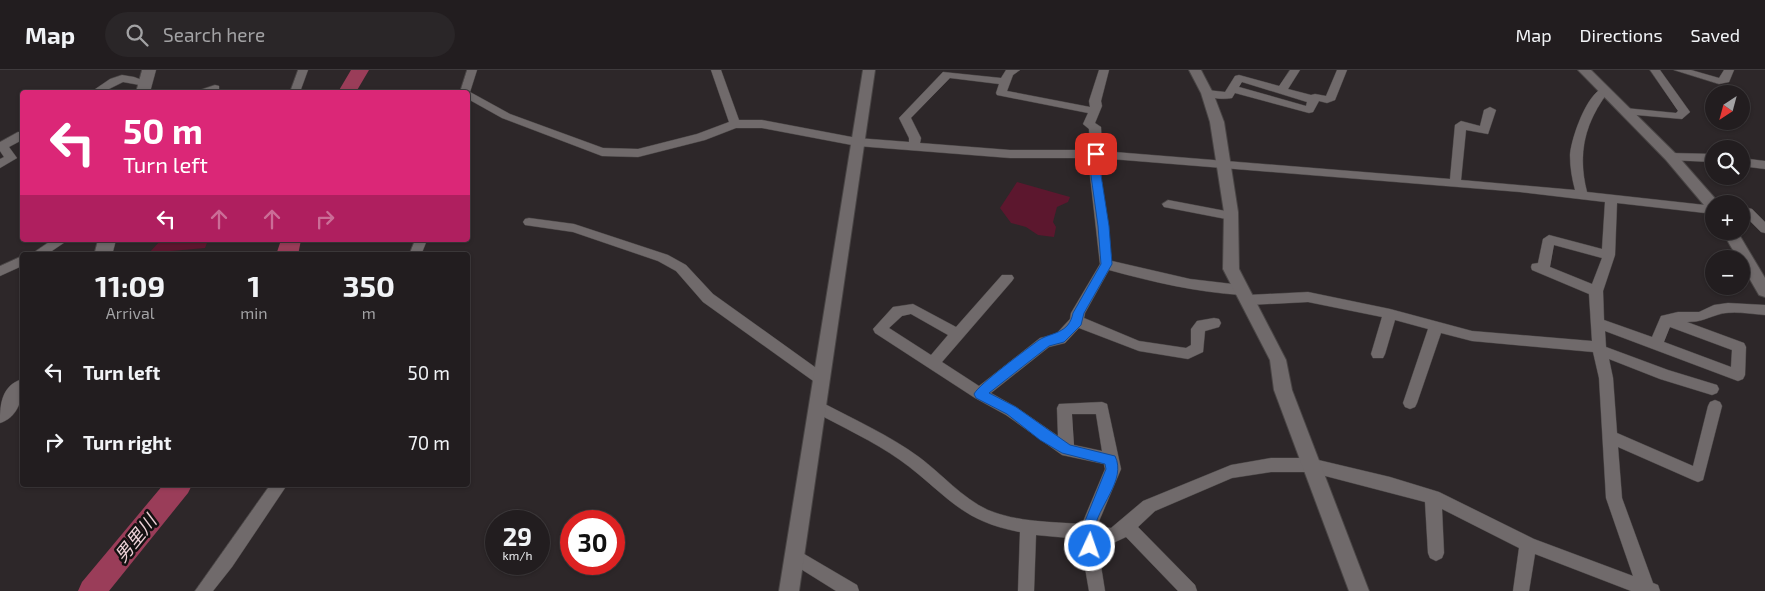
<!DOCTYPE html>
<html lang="en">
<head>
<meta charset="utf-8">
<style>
  :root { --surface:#221d1f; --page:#2a2628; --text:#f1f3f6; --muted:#a2a2a4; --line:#3f3b3d }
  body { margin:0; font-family:"Exo 2","Noto Sans JP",sans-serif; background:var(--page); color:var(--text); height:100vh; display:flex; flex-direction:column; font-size:19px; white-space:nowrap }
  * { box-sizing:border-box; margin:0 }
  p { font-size:16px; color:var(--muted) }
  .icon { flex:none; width:28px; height:28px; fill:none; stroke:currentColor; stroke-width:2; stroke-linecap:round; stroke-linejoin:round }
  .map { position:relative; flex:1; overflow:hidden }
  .drawer { position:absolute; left:20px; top:182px; width:450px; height:235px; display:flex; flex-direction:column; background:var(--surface); border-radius:5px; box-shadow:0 1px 4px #0004,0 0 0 1px var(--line) }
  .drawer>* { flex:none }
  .hud { position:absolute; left:20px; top:20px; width:450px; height:152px; border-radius:5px; box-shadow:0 1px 4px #0004,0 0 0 1px var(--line); background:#db2777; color:#fff; overflow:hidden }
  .needle { width:32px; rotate:216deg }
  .fabs { position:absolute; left:1705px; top:15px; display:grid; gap:10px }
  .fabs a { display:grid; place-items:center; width:45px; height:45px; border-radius:50%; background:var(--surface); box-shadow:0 1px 4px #0004,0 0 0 1px var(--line); font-size:25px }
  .speed { position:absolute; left:485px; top:440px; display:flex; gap:10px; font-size:25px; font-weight:700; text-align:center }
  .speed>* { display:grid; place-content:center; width:65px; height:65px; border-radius:50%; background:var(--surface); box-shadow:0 1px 4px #0004,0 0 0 1px var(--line); line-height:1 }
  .speed small { font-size:12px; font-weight:400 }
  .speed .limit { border:8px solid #d22; background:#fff; color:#111 }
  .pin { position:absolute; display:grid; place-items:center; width:42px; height:42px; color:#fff; margin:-21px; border-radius:10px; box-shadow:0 2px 8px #0006 }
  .me { position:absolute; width:55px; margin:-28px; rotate:3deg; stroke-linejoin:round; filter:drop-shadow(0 0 4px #0008) }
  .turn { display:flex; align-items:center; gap:18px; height:105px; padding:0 20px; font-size:22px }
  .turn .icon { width:65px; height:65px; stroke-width:2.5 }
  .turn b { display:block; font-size:35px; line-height:42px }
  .lanes { display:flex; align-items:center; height:48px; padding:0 20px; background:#0003; justify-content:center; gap:25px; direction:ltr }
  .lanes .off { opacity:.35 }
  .eta { display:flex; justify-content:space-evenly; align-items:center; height:85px; text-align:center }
  .eta b { font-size:30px; font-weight:700; line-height:35px }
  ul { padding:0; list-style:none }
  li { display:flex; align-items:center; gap:15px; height:70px; padding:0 20px }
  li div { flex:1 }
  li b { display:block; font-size:19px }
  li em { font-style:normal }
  header { display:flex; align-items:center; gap:30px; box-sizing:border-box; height:70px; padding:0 25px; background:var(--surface); border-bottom:1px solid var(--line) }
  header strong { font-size:24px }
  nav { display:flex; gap:28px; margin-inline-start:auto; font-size:18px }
  .search { width:350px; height:45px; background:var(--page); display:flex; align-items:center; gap:12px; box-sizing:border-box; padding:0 18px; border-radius:28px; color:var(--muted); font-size:19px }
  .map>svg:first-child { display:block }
</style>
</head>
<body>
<header>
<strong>Map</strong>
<div class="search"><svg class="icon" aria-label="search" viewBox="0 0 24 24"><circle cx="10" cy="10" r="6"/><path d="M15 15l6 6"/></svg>Search here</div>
<nav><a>Map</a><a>Directions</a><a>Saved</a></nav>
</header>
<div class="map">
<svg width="1765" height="521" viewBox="0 0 1765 521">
  <rect width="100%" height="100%" fill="#2d2729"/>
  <path fill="#5c172e" d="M1017,112L1070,127L1068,132L1057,137L1053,152L1056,157L1054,167L1038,165L1026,157L1011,153L1000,138Z
    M161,170H208L205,178L149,183Z"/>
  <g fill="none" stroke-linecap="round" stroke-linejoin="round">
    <path fill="#9a3d59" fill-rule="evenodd" d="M351,0H369L356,22H338Z
      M281,170H301L298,185H276Z
      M163,415H192L188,423L109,521H78L82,512Z"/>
    <g stroke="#494545" stroke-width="1">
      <path id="minor" d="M298,0H308L300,22H290Z
        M467,0H477L470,22L510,44L603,78L638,79L697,64L729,52L711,0H721L739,50H762L857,68L909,72V68L899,48L943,2L1001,8L1006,0H1020L1013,5L1007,21L1090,37L1089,31L1099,0H1109L1101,31L1102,36L1095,53L1101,57L1102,81L1450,109L1455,55L1461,51L1480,56L1484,40L1490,37L1496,40L1488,64L1466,60L1461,110L1575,120C1572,109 1570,97 1570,85C1571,69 1587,22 1604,18L1609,21C1585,52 1577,83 1587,122L1714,136V144L1617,133L1615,185L1603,221L1604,250L1652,267L1661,246L1678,242H1699L1714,235L1728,233L1765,235V245C1750,244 1731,240 1717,245C1704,249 1701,252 1687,252L1744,273L1746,277L1745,305L1743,309L1738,311L1605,261L1606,277L1668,300L1717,315L1719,319L1717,323L1712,325L1660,309L1609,289L1613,308L1617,363L1693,396L1708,336L1710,332L1715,330L1720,332L1722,336L1703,410L1698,412L1693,410L1618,377L1622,428L1653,513L1658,515L1660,521H1631L1535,484L1529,521H1513L1519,478L1442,439L1444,483L1442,488L1436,491L1430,488L1428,483L1425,432L1310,402H1271L1232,408L1155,441L1138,457L1195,515L1197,521H1178L1126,467L1113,473L1097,471L1105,521H1089L1080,469L1036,465L1034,521H1018L1020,462C959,451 946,423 900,390C873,371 842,357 813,341L811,337L813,333L818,331L823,333C855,350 889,365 919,387C942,404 962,428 988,440C1017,452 1051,452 1082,454L1105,399L1104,394L1062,385L1006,345L975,328L875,263L873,259L893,237L913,234L956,257L1002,205H1012L1014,208L1012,211L942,292L979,316L1040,268L1056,264L1070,249L1071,243L1100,194L1088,88H1010L857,76L762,58H736L705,70L638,87L602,86L502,48L468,29V22H460ZM950,8L999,14L996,23L997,25L1088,43L1083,54L1089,59L1090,80H1010L920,73L921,68L911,48ZM1099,88L1520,122L1605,132L1602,179L1549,165L1543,169L1538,193L1532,194L1531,197L1532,200L1589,224L1592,271L1472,261L1390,239L1308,222L1248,225L1241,230L1248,235L1308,232L1382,247L1371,284L1373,288H1383L1385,284L1395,250L1428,259L1403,333L1405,337L1410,339L1415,337L1417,333L1441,263L1472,271L1593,282L1599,308L1606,428L1633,506L1534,469L1439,422L1390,407L1310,388H1271L1231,395L1143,431L1111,458L1097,456L1121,399L1107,334L1102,332L1059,334L1057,338L1058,366L1016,337L991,323L1049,277L1065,273L1079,258L1139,281L1188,289L1203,282L1205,261L1219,257L1221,253L1219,249L1214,248L1197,251L1191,259V275L1186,278L1139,271L1084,248L1085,243L1109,200C1153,212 1196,222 1241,225L1248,220L1241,215L1190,209L1112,191ZM1554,175L1602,188L1592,214L1550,197ZM911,244L948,265L931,285L889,258L902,246ZM1670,257L1732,280L1731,297L1664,272ZM1072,344H1096L1102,381L1074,375Z
        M1290,0H1300L1288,19L1311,25L1315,24L1326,26L1337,0H1347L1335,30L1327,33L1319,31L1313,42L1309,43L1235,23L1232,28C1223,30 1208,28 1202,23L1207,20L1225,22L1235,6L1239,5L1279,16ZM1242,12L1307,32L1306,36L1239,17Z
        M1650,0H1660L1690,42L1682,49L1625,44L1619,41L1625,38L1676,43L1678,41Z
        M1674,0H1691L1719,8L1724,0H1734L1729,12L1719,14Z
        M122,5L134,7L150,13L145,16L123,12L103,22H91L110,9Z
        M215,15L219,16V20L194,22Z
        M18,62H22V70L9,77L17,88L0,98V89L4,87L0,81V72Z
        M1671,83L1714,84V92L1667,90L1665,87Z
        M1741,88L1765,91V99L1741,96Z
        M1168,130L1231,142L1237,146L1231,150L1164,137L1162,134Z
        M1748,138L1752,139L1765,152V163L1761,162L1744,145L1742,142L1744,139Z
        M529,148L574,154L668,185L686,195L713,224L826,305L828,309L826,313H816L703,232L676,201L658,191L573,162L525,155L523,152L525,149Z
        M52,170H68L46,185H30Z
        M415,170H427L421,185H409Z
        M22,186V196L0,206V196Z
        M270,415H287L232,497L213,521H195Z
        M794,478L857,515L859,521H836L788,491L786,486L788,481Z"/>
    </g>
    <g stroke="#494545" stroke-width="2">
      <path id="tertiary" d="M863,0H875L799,521H779Z
        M1189,0H1201L1213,23L1224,52L1238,142L1239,199L1286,290L1292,320L1369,521H1349L1274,320L1270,290L1223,199L1224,142L1210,52L1201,23Z
        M1578,0H1591L1676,84L1719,133L1714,134V142L1709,141L1666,90Z
        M1722,161H1737L1765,208V227L1759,225L1741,194V189H1738Z"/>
    </g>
    <g stroke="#494545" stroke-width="1">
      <path id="secondary" d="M142,0H156L150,22H136Z
        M98,170H116L112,185H94Z
        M22,309C24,326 19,347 0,353C0,335 1,316 22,309Z"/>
    </g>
    <use href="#minor" fill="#706a6b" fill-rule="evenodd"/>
    <use href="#tertiary" fill="#706a6b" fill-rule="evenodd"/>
    <use href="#secondary" fill="#706a6b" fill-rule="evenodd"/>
  </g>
  <path fill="#1a73e8" stroke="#114b97" d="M1096,81L1100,84L1098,86L1109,156L1112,194L1084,243L1081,255L1064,272L1049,276L989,323L1016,337L1070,375L1115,386C1127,410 1097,437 1094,461C1093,468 1098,473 1095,480L1090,482L1085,480L1081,461L1106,399L1105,394L1062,383L1040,370L1007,344L976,328L974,324C979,314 1027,279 1039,270C1052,262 1069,264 1073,243L1101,194L1098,156L1088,84Z"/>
  <g text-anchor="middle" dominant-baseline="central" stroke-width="5" stroke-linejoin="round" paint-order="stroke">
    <g font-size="18" font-style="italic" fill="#efd3d9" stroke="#131111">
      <text transform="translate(135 468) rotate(-51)">男里川</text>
    </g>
  </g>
</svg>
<div class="fabs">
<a><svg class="needle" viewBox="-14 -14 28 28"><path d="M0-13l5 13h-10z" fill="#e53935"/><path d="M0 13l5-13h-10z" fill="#a2a2a4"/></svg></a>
<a><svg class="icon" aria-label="search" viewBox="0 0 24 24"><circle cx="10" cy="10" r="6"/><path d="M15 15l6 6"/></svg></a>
<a>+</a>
<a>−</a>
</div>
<div class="speed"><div>29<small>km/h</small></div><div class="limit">30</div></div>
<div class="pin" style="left:1096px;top:84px;background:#d93025"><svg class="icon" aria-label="arrive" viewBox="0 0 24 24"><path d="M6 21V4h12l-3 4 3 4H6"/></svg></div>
<svg class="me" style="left:1090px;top:476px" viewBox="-20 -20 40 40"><circle r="17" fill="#1a73e8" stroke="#fff" stroke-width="3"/><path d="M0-11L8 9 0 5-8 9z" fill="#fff"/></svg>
<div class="hud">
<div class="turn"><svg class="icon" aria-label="left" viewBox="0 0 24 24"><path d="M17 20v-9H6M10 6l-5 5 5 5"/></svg><div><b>50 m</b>Turn left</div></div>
<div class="lanes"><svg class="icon" aria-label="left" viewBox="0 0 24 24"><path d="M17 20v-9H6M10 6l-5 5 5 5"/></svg><svg class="icon off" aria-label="ahead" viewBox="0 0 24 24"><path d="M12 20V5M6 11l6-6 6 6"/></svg><svg class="icon off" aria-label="ahead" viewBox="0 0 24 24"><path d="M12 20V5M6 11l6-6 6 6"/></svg><svg class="icon off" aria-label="right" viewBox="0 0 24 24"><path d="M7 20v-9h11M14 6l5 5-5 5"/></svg></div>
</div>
<section class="drawer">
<div class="eta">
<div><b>11:09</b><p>Arrival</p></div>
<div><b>1</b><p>min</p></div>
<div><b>350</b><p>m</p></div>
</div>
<ul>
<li><svg class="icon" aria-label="left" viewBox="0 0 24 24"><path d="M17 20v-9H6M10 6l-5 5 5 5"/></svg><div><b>Turn left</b></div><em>50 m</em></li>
<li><svg class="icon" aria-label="right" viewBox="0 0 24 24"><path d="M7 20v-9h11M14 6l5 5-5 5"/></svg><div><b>Turn right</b></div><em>70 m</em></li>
</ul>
</section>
</div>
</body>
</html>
